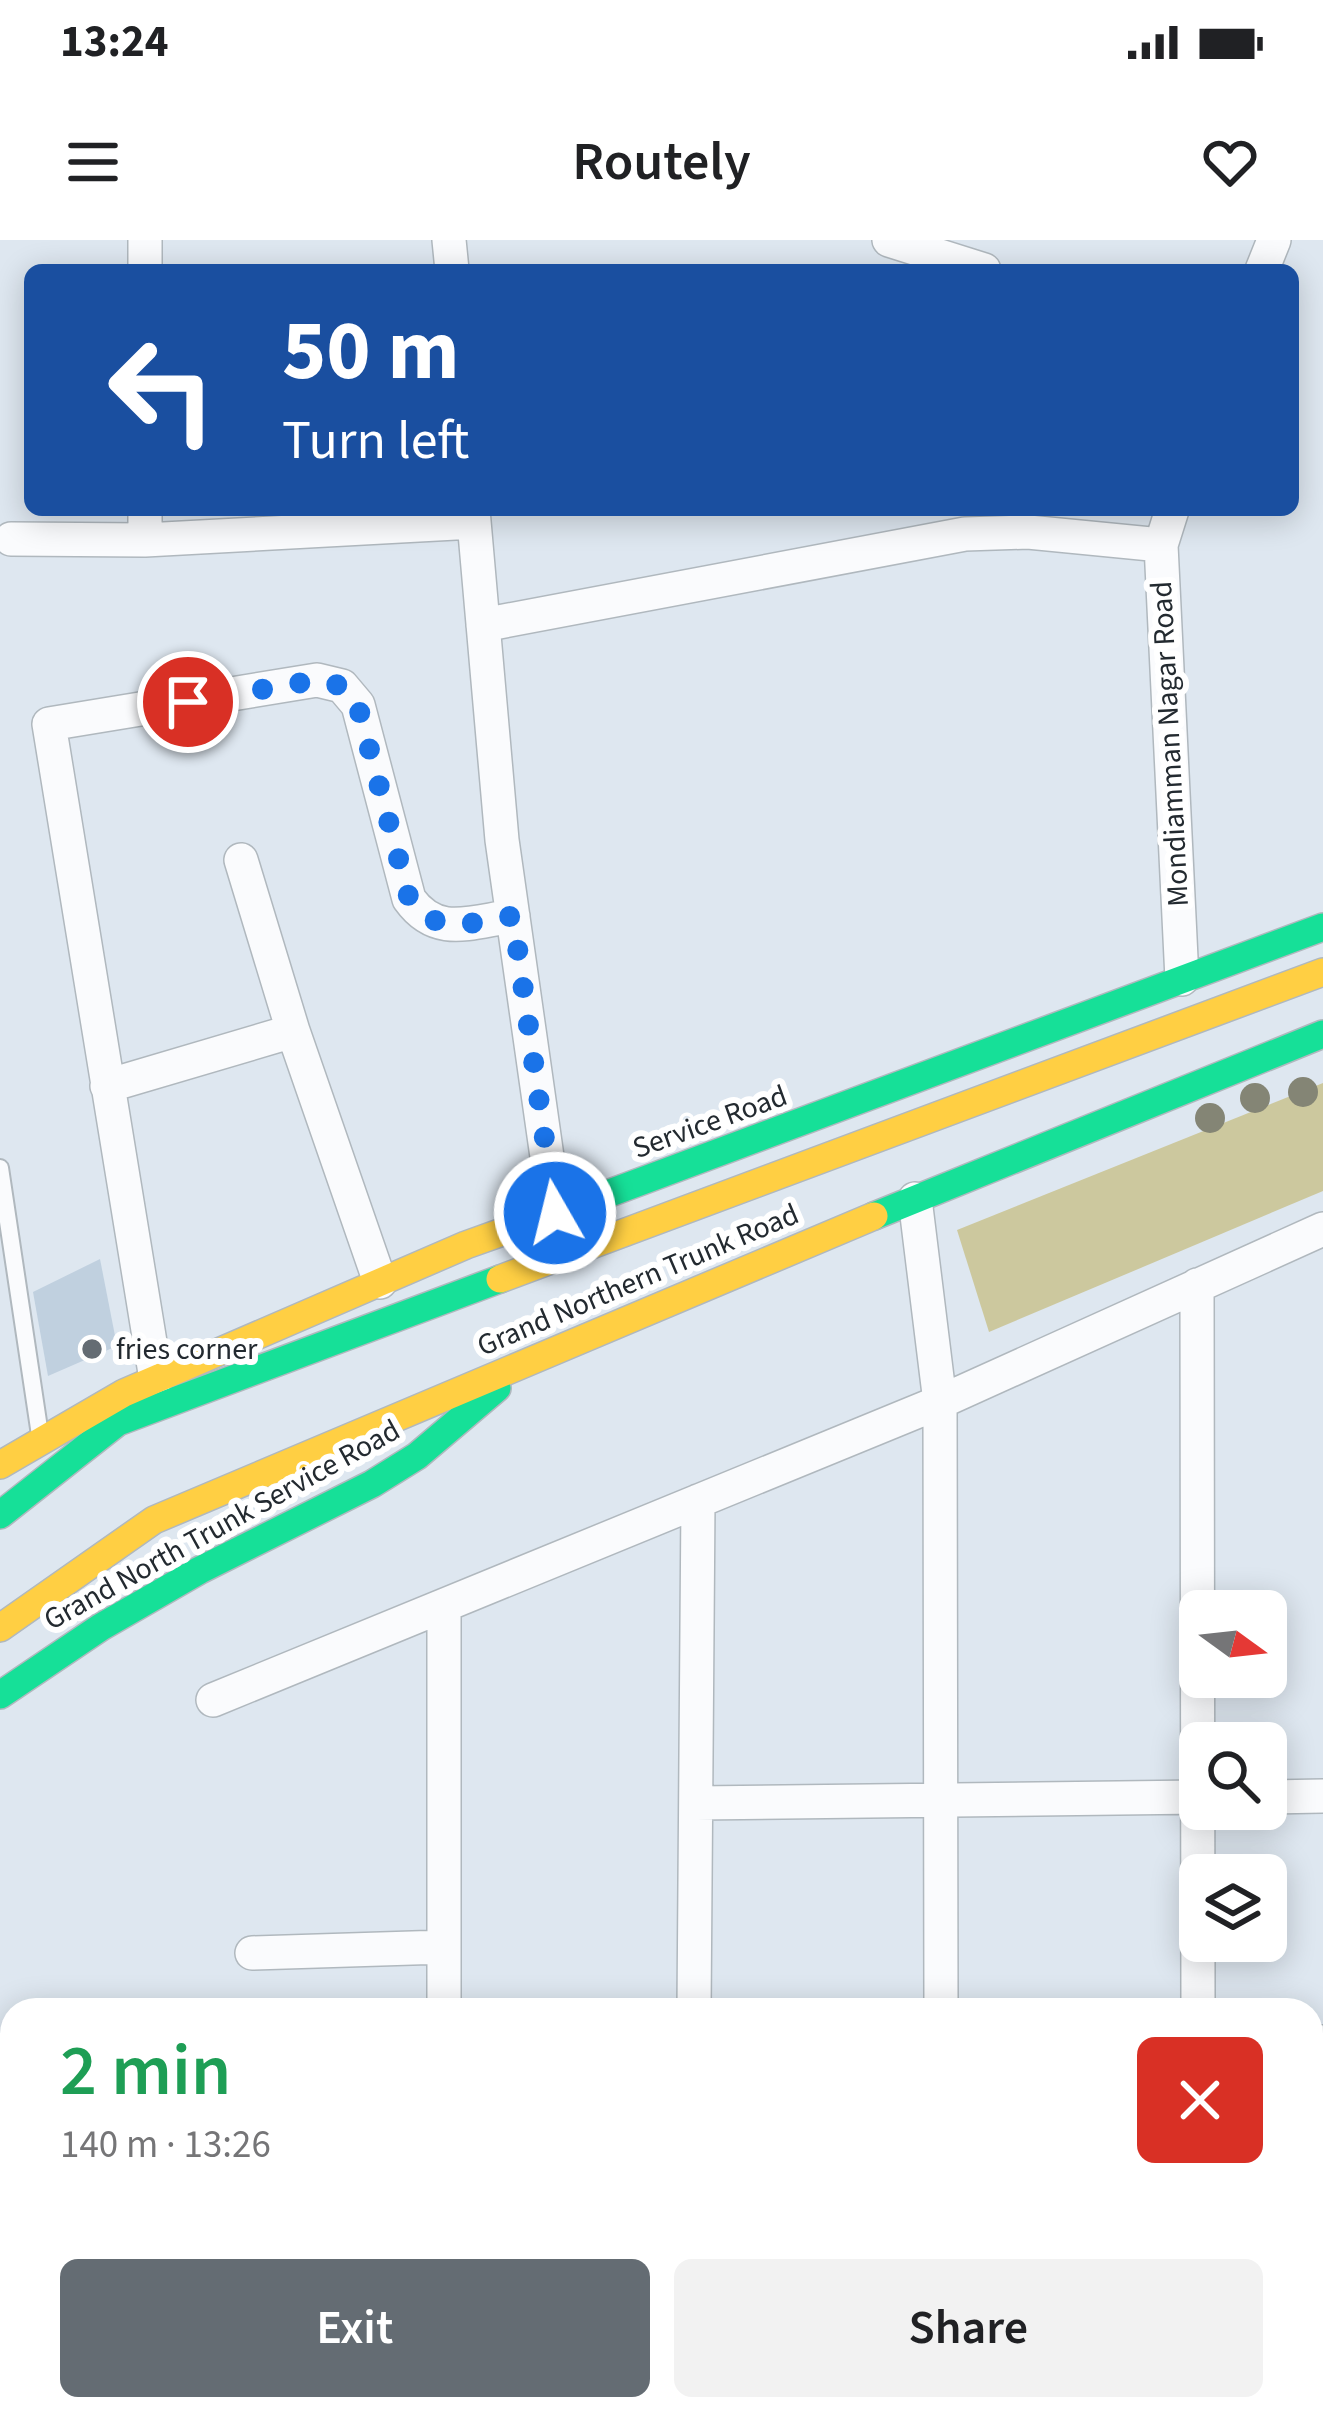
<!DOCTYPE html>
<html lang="en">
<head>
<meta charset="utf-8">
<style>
  :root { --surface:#fff; --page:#f2f2f2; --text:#202124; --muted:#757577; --accent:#646c73 }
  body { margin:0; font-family:"Source Sans 3",sans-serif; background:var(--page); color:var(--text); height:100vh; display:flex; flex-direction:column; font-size:45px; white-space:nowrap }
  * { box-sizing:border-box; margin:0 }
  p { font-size:39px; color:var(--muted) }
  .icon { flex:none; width:66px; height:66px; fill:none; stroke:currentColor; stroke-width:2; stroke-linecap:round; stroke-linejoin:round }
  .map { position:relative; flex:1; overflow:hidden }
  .panel { position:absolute; left:0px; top:1758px; width:1323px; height:423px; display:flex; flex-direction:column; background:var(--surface); border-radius:36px 36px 0 0; box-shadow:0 6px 30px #0003 }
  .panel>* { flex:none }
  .guide { position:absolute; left:24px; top:24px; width:1275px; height:252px; border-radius:18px; box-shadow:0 6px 30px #0003; background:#1a4fa0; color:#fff; overflow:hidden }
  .needle { width:78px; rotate:105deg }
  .buttons { position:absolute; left:1179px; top:1350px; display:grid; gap:24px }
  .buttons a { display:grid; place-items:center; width:108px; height:108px; border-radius:18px; background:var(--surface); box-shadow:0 6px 30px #0003; font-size:60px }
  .pin { position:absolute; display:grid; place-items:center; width:102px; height:102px; color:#fff; margin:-51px; border:6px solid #fff; border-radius:50%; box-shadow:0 3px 12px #0007 }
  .me { position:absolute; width:132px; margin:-66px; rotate:352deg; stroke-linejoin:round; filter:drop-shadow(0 0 9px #0008) }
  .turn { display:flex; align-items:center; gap:42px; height:252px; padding:0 60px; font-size:54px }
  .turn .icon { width:156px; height:156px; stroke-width:2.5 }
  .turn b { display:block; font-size:84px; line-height:102px }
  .round { display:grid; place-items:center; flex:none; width:126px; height:126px; border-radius:18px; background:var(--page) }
  .summary { display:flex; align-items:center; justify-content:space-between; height:204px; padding:0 60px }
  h1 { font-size:72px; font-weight:600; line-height:90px; color:#1e9e55 }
  .cta { display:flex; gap:24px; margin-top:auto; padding:24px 60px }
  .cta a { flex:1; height:138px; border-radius:18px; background:var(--accent); color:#fff; font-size:48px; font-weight:600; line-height:138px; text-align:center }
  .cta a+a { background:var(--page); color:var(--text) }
  .status { display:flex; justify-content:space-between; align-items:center; height:84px; padding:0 60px; background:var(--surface); direction:ltr }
  .status svg { height:33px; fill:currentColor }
  header { display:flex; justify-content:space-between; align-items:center; height:156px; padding:0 60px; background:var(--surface); font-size:54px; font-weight:600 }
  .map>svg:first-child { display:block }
</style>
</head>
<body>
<div class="status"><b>13:24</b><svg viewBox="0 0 49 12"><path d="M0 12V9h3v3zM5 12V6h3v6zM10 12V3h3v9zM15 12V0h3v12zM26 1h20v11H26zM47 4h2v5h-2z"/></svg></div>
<header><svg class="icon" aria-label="menu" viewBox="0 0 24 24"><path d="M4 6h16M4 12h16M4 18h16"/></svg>Routely<svg class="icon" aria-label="heart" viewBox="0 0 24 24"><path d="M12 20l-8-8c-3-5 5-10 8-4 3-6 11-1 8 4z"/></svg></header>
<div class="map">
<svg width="1323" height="2179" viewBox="0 0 1323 2179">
  <rect width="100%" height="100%" fill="#dee7f0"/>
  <path fill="#ccc89e" d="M1323,843V951L989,1092L957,990Z"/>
  <path fill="#c0d0df" d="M100,1019L117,1106L48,1136L33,1052Z"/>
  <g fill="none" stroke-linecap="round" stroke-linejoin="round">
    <g stroke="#b0b8be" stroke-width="20">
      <path id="lane" d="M0,928L40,1195"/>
    </g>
    <g stroke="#b0b8be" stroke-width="36">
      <path id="street" d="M449,0L452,30
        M889,0L984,30
        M145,30V0
        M1262,30L1274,0
        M145,270V300L474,282
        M473,270L502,600L555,973
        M1172,270L1161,305L1182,739
        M11,299L145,300
        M483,385L965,294L1028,292L1161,305
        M293,791L380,1042
        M107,846L293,791L241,620
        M915,959L940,1162L941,1770
        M1197,1045L1198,1770
        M156,1139L49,484L317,440L342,446L358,465L409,659C437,698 470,682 513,676
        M444,1366V1770
        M213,1460L940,1162L1323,989
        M1266,1557L1323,1556
        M696,1563L1200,1557
        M252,1713L444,1707
        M694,1770L698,1261
        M1311,1802H1323
        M1311,2022H1323
        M0,2145L12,2146
        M941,2169V2179
        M1198,2169V2179
        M690,2179V2169"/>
    </g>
    <g stroke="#b0b8be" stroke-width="30">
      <path id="fast" d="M575,966L1323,687
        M874,976L1323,794
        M0,1275L118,1182L500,1039
        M0,1455L101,1387L200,1330L372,1244L417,1216L497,1148"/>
    </g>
    <g stroke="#b0b8be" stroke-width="30">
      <path id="slow" d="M500,1039L1323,732
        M0,1225L124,1153L466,1005L575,966
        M0,1388L154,1280L874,976"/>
    </g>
    <use href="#lane" stroke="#fafbfd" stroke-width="16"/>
    <use href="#street" stroke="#fafbfd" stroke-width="33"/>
    <use href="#fast" stroke="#16e098" stroke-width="27"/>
    <use href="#slow" stroke="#ffcf43" stroke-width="27"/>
  </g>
  <g fill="#848575">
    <circle cx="1303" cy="852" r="15"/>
    <circle cx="1255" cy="858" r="15"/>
    <circle cx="1210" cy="878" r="15"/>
  </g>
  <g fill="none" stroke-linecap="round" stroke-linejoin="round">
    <path stroke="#1a73e8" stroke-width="21" stroke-dasharray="0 37.8" d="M188,462L317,440L342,446L358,466L409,658C437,698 470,682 513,676L555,973"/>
  </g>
  <circle fill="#646c73" stroke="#fff" stroke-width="4.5" cx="92" cy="1109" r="12"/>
  <g text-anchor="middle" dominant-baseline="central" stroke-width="12" stroke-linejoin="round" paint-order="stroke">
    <g font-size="30" fill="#232a30" stroke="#fff">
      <text transform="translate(1170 504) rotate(-93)">Mondiamman Nagar Road</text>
      <text transform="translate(710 882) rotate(-20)">Service Road</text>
      <text transform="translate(638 1040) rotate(-23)">Grand Northern Trunk Road</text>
      <text transform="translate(222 1285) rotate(-29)">Grand North Trunk Service Road</text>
    </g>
    <g font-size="30" fill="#232a30" stroke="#fff" text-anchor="start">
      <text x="116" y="1109">fries corner</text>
    </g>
  </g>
</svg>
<div class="buttons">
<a><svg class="needle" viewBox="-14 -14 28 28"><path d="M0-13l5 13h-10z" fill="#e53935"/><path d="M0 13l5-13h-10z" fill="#757577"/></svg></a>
<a><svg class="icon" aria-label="search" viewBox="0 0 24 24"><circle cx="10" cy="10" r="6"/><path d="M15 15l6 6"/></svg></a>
<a><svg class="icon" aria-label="layers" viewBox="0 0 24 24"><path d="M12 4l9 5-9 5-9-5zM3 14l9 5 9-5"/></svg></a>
</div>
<div class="pin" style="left:188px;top:462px;background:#d93025"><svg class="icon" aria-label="arrive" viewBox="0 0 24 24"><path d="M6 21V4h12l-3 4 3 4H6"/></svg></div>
<svg class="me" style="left:555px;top:973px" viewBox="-20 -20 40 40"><circle r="17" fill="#1a73e8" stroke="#fff" stroke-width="3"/><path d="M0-11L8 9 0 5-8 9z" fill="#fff"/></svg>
<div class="guide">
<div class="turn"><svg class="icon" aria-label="left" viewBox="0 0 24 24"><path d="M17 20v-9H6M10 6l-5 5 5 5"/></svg><div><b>50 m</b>Turn left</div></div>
</div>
<section class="panel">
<div class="summary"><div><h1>2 min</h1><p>140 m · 13:26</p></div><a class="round" style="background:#d93025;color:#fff"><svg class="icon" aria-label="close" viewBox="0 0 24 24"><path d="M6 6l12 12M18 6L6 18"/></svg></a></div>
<div class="cta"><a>Exit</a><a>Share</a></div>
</section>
</div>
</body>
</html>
